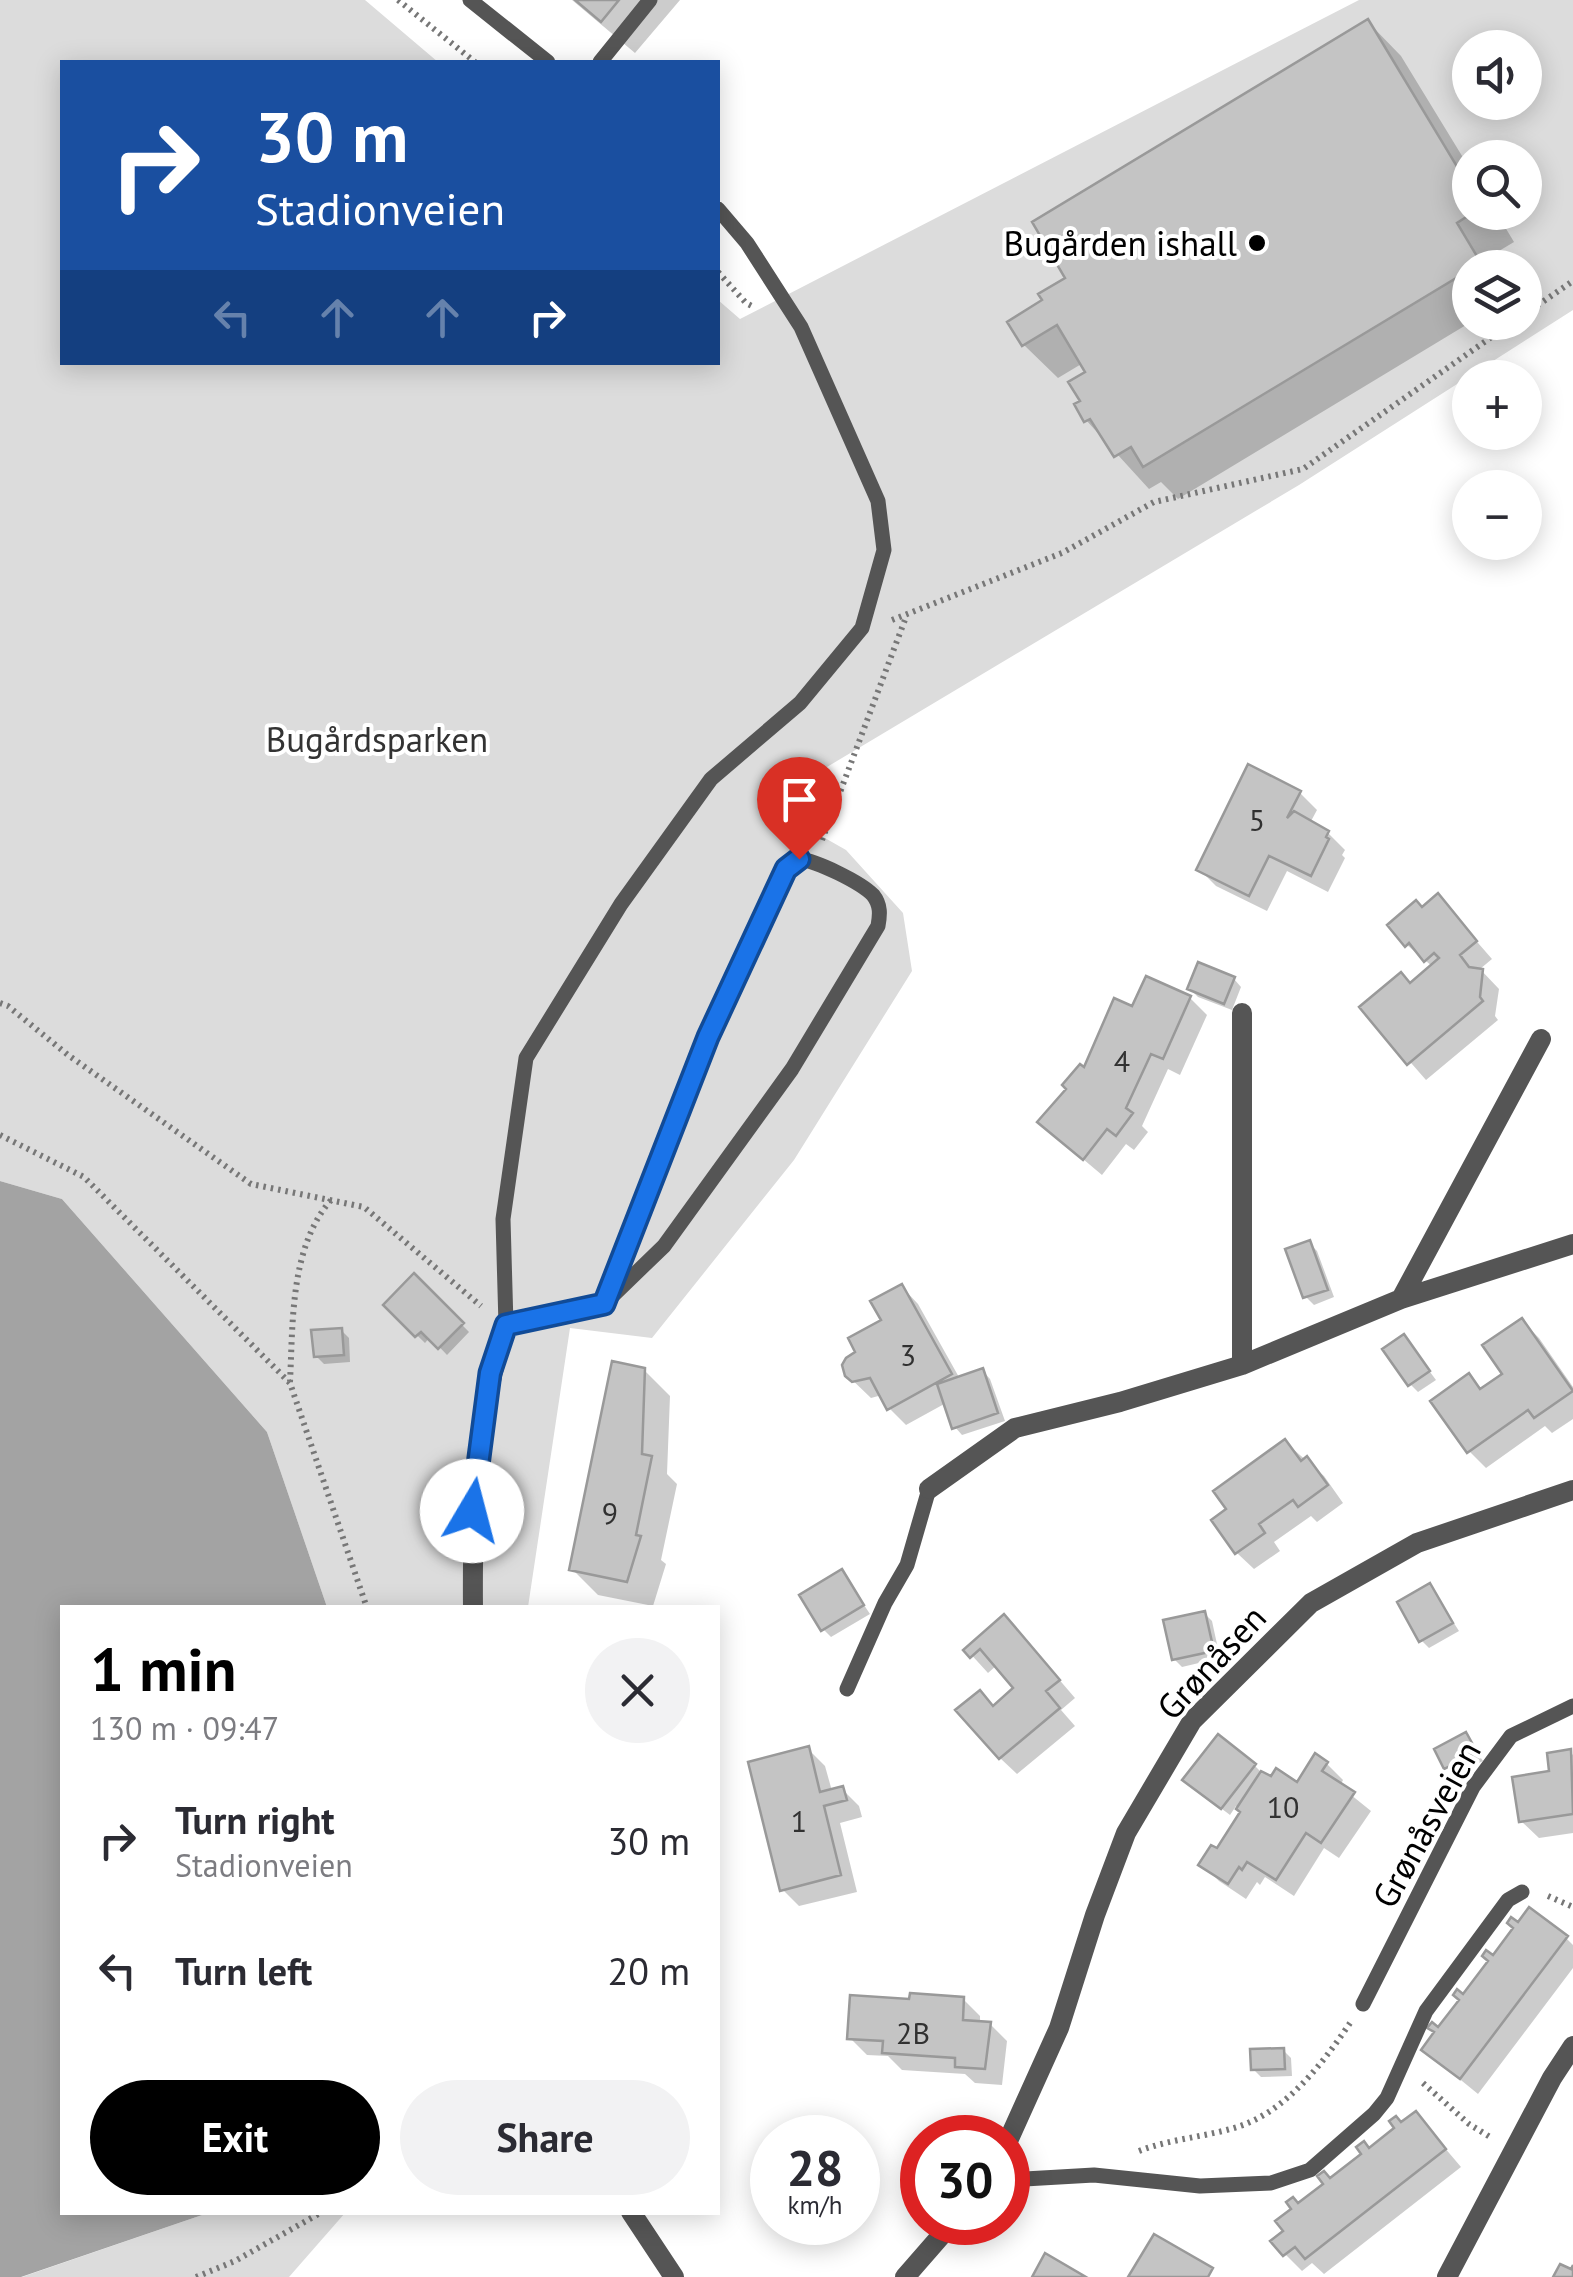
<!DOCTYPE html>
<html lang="en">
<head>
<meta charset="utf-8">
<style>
  :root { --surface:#fff; --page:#f2f2f3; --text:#2b2b33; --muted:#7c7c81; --accent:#000 }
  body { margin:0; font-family:"PT Sans",sans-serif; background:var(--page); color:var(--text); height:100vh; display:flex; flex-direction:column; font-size:38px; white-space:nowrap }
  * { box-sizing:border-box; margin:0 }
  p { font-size:32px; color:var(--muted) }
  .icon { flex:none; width:55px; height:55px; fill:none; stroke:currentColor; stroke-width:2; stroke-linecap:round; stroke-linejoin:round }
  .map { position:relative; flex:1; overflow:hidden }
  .drawer { position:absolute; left:60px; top:1605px; width:660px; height:610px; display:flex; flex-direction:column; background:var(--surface); border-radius:0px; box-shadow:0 5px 25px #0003 }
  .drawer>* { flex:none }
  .hud { position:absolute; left:60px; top:60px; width:660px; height:305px; border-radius:0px; box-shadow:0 5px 25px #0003; background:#1a4fa0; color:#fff; overflow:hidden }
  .controls { position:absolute; left:1452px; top:30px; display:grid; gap:20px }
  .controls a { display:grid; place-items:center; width:90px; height:90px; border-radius:50%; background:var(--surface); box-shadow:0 5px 25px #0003; font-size:50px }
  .speed { position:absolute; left:750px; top:2115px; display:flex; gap:20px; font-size:50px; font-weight:700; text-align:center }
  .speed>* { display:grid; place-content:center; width:130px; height:130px; border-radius:50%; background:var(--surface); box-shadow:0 5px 25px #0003; line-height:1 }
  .speed small { font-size:25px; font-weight:400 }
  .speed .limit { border:15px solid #d22; background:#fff; color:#111 }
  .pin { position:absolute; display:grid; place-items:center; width:85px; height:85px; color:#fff; margin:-102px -42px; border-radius:50% 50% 50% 0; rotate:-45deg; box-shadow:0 0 10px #0007 }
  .pin .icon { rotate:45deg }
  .me { position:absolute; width:110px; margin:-55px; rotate:8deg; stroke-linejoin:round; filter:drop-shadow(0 0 8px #0008) }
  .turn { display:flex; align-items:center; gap:35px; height:210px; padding:0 30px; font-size:45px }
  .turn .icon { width:130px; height:130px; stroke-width:2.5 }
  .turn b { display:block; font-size:70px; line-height:85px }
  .lanes { display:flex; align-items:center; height:95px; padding:0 30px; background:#0003; justify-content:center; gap:50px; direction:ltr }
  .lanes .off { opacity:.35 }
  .round { display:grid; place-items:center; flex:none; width:105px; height:105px; border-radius:52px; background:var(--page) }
  .head { display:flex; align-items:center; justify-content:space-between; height:170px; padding:0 30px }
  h1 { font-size:60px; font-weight:700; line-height:75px; color:var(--accent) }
  .action { display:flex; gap:20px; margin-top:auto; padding:20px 30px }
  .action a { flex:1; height:115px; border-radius:60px; background:var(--accent); color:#fff; font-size:40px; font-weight:700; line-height:115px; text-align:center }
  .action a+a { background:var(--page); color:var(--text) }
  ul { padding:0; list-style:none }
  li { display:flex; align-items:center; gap:30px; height:130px; padding:0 30px }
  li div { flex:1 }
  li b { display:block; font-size:38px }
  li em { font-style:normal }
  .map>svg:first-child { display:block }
</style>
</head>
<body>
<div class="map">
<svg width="1573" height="2277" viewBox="0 0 1573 2277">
  <rect width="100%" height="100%" fill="#fff"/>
  <path fill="#dcdcdc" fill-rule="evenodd" d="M0,0H365L438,62H62V362H718V300L740,319L1359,0H1573V310L1299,485L765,804L846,850L903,913L912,971L794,1160L652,1338L570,1328L528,1607H327L267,1432L62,1199L0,1181ZM1470,48H1525V102H1470ZM1470,158H1525V212H1470ZM1470,268H1525V322H1470Z
    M208,2213H345L289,2277H22Z"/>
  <path fill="#a3a3a3" d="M0,1181L62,1199L267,1432L327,1607L62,1608V2212L208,2213L21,2277H0Z"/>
  <path fill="#0003" d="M572,0H680L635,53Z
    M1368,22L1401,56L1470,169V212H1496L1514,242L1489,257L1495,268H1470L1471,322L1178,499L1161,482L1149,489L1086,420L1083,402L1089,372L1083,363L1058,378L1024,345L1011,322L1046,301Z
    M1300,793L1317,810L1310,823L1328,833L1345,850L1342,855L1345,858L1328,892L1287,871L1267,911L1216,886L1199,869Z
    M1438,897L1492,959L1480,969L1499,989L1495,1016L1498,1020L1426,1080L1362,1007L1411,985L1433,967L1407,945L1422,910Z
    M1234,979L1241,987L1232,1010L1198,997L1190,989Z
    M1190,998L1207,1015L1180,1075L1168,1069L1142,1126L1148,1132L1134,1150L1126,1144L1102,1175L1058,1138L1085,1070L1134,1010Z
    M1309,1243L1317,1251L1334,1297L1314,1305L1306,1297Z
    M414,1276L469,1332L447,1355L430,1337L425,1343L386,1305Z
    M902,1287L918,1304L960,1379L983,1371L990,1379L1005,1421L962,1435L955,1427L946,1403L906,1425L889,1408L882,1395L871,1398L847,1375L859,1353L884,1321Z
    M1522,1321L1539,1338L1573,1387V1419L1552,1433L1545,1426L1486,1468L1469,1451V1376L1483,1390L1505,1374Z
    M341,1330L349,1338L350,1362L324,1364L316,1356Z
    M1404,1337L1436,1380L1418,1392L1410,1384Z
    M644,1370L670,1396L667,1474L677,1484L661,1560L666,1564L653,1606L598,1595L572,1569Z
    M1285,1442L1324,1476L1343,1503L1317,1522L1311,1516L1274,1542L1280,1551L1254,1569L1237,1553L1230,1510Z
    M842,1572L870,1614L831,1637L823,1629Z
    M1430,1586L1459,1631L1429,1648L1421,1640Z
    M1204,1613L1212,1621L1220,1658L1182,1667L1174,1659Z
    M1020,1634L1075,1698L1061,1710L1075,1726L1017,1774L1000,1758L994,1708L1017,1689L997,1665L988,1673L967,1650Z
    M1465,1735L1483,1761L1454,1775L1446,1767Z
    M808,1749L825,1766L832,1791L842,1789L859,1806L862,1817L840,1823L857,1892L799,1906L782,1889Z
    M1570,1752L1573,1755V1833L1539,1838L1521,1821Z
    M1327,1764L1343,1780L1340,1786L1371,1811L1339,1858L1324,1848L1294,1896L1265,1877L1260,1885L1257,1882L1246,1899L1219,1881L1202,1864L1217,1852L1243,1813L1236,1806L1230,1815L1193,1787L1254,1765L1262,1773L1298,1785Z
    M1566,1938L1573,1945V1968L1478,2094L1424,2050L1493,1959Z
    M963,1999L980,2016V2024H990L1007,2041L1002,2085L975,2083L965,2074L902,2070L888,2056L867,2055L850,2038L912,2002Z
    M1283,2050L1291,2058L1292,2076L1261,2077L1253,2069Z
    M1416,2114L1461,2167L1324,2274L1312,2263L1302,2271L1285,2254L1286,2231L1298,2206Z
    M858,2189L867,2198L858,2209Z
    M812,2222H846L832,2239Z"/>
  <path fill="#c4c4c4" stroke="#999" stroke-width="2.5" d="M575,0H619L601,22Z
    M1368,19L1470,188V212H1474L1457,223L1481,263L1143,467L1131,447L1114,457L1090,419L1084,422L1074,404L1080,401L1068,382L1085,372L1057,325L1022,346L1007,322L1042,300L1038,294L1065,278L1032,222Z
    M1248,764L1301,791L1287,818L1294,811L1329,831L1326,837L1329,839L1311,876L1269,856L1249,896L1196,870Z
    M1438,893L1477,941L1460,955L1469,967L1483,969L1480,997L1483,1001L1407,1065L1359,1007L1401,972L1410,983L1439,958L1434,953L1424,962L1409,943L1405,947L1387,925L1416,900L1422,907Z
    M1198,962L1235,977L1224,1004L1187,989Z
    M1146,976L1191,996L1163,1059L1151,1054L1126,1108L1133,1113L1116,1136L1107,1129L1083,1160L1037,1122L1066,1089L1062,1085L1080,1064L1084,1067L1114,998L1132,1006Z
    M1310,1240L1328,1290L1303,1298L1285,1249Z
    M414,1273L464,1323L438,1349L421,1332L415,1337L383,1305Z
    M902,1284L952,1374L887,1410L870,1378L852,1382L845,1376L842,1365L846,1358L855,1352L848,1338L881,1320L870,1301Z
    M1522,1318L1573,1391L1534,1418L1528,1410L1467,1453L1430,1401L1469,1373L1480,1389L1502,1374L1482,1345Z
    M342,1328L344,1355L314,1357L311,1330Z
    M1404,1334L1430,1371L1408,1386L1382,1349Z
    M612,1361L645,1368L642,1454L652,1456L636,1535L641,1536L627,1582L569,1570Z
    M983,1368L998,1413L952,1429L937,1384Z
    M1285,1439L1301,1461L1307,1456L1328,1485L1298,1507L1293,1500L1259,1524L1265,1533L1235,1554L1211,1520L1226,1509L1213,1491Z
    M842,1569L864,1605L821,1631L799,1595Z
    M1430,1583L1453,1623L1419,1642L1397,1602Z
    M1205,1611L1214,1651L1172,1660L1163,1620Z
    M1004,1614L1060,1680L1046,1691L1060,1708L999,1759L955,1710L980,1690L993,1706L1013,1688L980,1649L970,1658L963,1650Z
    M1466,1732L1477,1752L1444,1769L1434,1749Z
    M1218,1734L1256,1764L1221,1809L1182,1780Z
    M809,1746L820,1792L843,1786L847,1800L824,1806L841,1875L780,1891L748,1762Z
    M1571,1749L1573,1814L1519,1822L1512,1777L1549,1771L1547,1753Z
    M1315,1753L1328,1762L1322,1771L1355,1792L1321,1843L1306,1833L1276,1880L1247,1862L1242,1870L1239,1867L1228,1884L1198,1865L1211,1845L1217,1848L1240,1812L1236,1809L1261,1771L1271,1776L1276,1768L1297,1782Z
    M1529,1907L1568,1936L1460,2079L1421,2050L1434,2032L1427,2028L1432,2022L1438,2027L1459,2000L1453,1995L1457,1989L1463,1994L1488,1961L1482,1956L1486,1950L1493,1955L1513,1928L1507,1923L1511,1917L1518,1922Z
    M910,1993L964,1997L963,2020L991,2022L985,2069L955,2067V2058L882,2053L883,2041L847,2039L850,1995L909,1999Z
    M1284,2048L1285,2069L1251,2070L1250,2049Z
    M1416,2111L1446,2149L1305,2259L1295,2247L1283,2256L1270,2241L1283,2231L1275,2221L1291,2209L1286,2202L1293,2197L1298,2203L1323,2184L1317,2176L1324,2171L1330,2178L1361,2154L1356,2147L1364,2141L1369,2148L1394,2128L1389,2121L1396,2116L1401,2122Z
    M1154,2234L1213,2268L1208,2277H1128Z
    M1045,2253L1086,2277H1032Z
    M1560,2264L1571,2269L1573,2265V2277H1553Z"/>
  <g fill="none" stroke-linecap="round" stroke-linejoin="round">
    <path stroke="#777" stroke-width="6" stroke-dasharray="2.5 5" stroke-linecap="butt" d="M398,0L475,62
      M718,272L746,303L754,307
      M1525,314L1573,281
      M892,620L1062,553L1154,502L1303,469L1513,322
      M822,840L906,617
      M0,1003L8,1006L68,1055L251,1184L364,1207L481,1306
      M0,1135L84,1177L290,1383L367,1608
      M290,1382C293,1322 290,1247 331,1200
      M1548,1896L1573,1907
      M1423,2083L1469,2124L1490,2137
      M1139,2151C1170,2139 1205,2137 1237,2127C1286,2112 1323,2063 1350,2023
      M196,2277L235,2261L322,2212"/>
    <path stroke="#555" stroke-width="15" d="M470,0L548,62
      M600,62L650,0
      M566,1313L604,1304L664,1246L792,1069L878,926C880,915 881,905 873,895C860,882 817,861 799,859L785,869L708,1037L604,1304
      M506,1325L503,1219L526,1058L621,904L711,779L800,703L862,628L884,550L878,501L801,327L747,243L718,209
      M847,1689L885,1603L907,1565L929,1489
      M1363,2004L1473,1787L1511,1736L1573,1706
      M1008,2180L1094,2175L1200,2186L1271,2183L1310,2170L1374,2114L1387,2098L1426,2011L1508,1900L1522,1892"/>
    <path stroke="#555" stroke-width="20" d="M1401,1299L1541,1039
      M1242,1365V1013
      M929,1489L1015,1428L1120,1402L1242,1365L1401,1299L1573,1244
      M473,1608C472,1512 476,1416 506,1325L566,1313
      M1008,2141L1059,2028L1095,1915L1126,1833L1192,1721L1311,1603L1417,1543L1573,1490
      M631,2212L674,2277
      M905,2277L953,2222
      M1447,2277L1552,2078L1573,2046"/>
  </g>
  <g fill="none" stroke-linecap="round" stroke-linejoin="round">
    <g stroke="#114b97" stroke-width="25">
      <path id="route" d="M472,1511L490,1373L506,1325L604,1304L708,1037L786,869L799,859"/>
    </g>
    <use href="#route" stroke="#1a73e8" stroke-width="18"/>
  </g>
  <circle fill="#000" stroke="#fff" stroke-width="4" cx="1257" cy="243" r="10"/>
  <g text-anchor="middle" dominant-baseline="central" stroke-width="8" stroke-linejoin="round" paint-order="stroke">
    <g font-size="30" fill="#313131">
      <text x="1257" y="819">5</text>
      <text x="1122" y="1060">4</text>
      <text x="908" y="1354">3</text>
      <text x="610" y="1512">9</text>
      <text x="1283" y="1806">10</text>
      <text x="799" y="1820">1</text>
      <text x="913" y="2032">2B</text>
    </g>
    <g font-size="35" fill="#000" stroke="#fff" text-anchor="end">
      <text x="1237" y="243">Bugården ishall</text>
    </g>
    <g font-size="35" fill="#333" stroke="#fff">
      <text x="377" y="739">Bugårdsparken</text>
    </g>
    <g font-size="35" fill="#000" stroke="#fff">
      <text transform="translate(1211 1662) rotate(-47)">Grønåsen</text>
      <text transform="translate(1426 1824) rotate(-61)">Grønåsveien</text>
    </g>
  </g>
</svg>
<div class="controls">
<a><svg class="icon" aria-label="sound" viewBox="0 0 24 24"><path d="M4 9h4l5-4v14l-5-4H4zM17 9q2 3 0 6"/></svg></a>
<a><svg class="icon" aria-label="search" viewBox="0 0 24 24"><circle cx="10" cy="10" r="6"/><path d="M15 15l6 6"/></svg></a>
<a><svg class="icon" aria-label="layers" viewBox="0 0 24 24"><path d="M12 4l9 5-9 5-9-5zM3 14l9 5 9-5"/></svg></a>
<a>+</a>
<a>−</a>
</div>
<div class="speed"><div>28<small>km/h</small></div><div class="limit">30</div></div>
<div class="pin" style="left:799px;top:859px;background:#d93025"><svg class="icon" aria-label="arrive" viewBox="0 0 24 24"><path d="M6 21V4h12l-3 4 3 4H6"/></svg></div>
<svg class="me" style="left:472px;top:1511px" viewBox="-20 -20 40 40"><circle r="19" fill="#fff"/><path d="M0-13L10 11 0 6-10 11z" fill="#1a73e8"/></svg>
<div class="hud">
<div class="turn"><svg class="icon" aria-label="right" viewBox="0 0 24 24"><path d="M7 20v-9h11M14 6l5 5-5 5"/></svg><div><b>30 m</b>Stadionveien</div></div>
<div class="lanes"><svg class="icon off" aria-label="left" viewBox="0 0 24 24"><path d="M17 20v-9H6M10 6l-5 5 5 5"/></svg><svg class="icon off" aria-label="ahead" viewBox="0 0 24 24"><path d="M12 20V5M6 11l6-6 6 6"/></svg><svg class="icon off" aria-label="ahead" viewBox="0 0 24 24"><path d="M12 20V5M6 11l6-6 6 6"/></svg><svg class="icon" aria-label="right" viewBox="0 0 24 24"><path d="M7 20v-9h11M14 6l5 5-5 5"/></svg></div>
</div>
<section class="drawer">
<div class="head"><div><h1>1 min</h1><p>130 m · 09:47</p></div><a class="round"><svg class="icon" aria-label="close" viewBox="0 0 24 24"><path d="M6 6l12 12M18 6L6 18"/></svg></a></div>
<ul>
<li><svg class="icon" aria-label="right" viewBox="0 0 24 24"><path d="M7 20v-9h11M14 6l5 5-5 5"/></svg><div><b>Turn right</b><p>Stadionveien</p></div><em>30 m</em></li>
<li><svg class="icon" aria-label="left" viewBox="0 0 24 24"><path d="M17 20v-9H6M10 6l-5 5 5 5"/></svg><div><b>Turn left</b></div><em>20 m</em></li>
</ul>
<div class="action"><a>Exit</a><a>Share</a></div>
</section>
</div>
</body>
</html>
